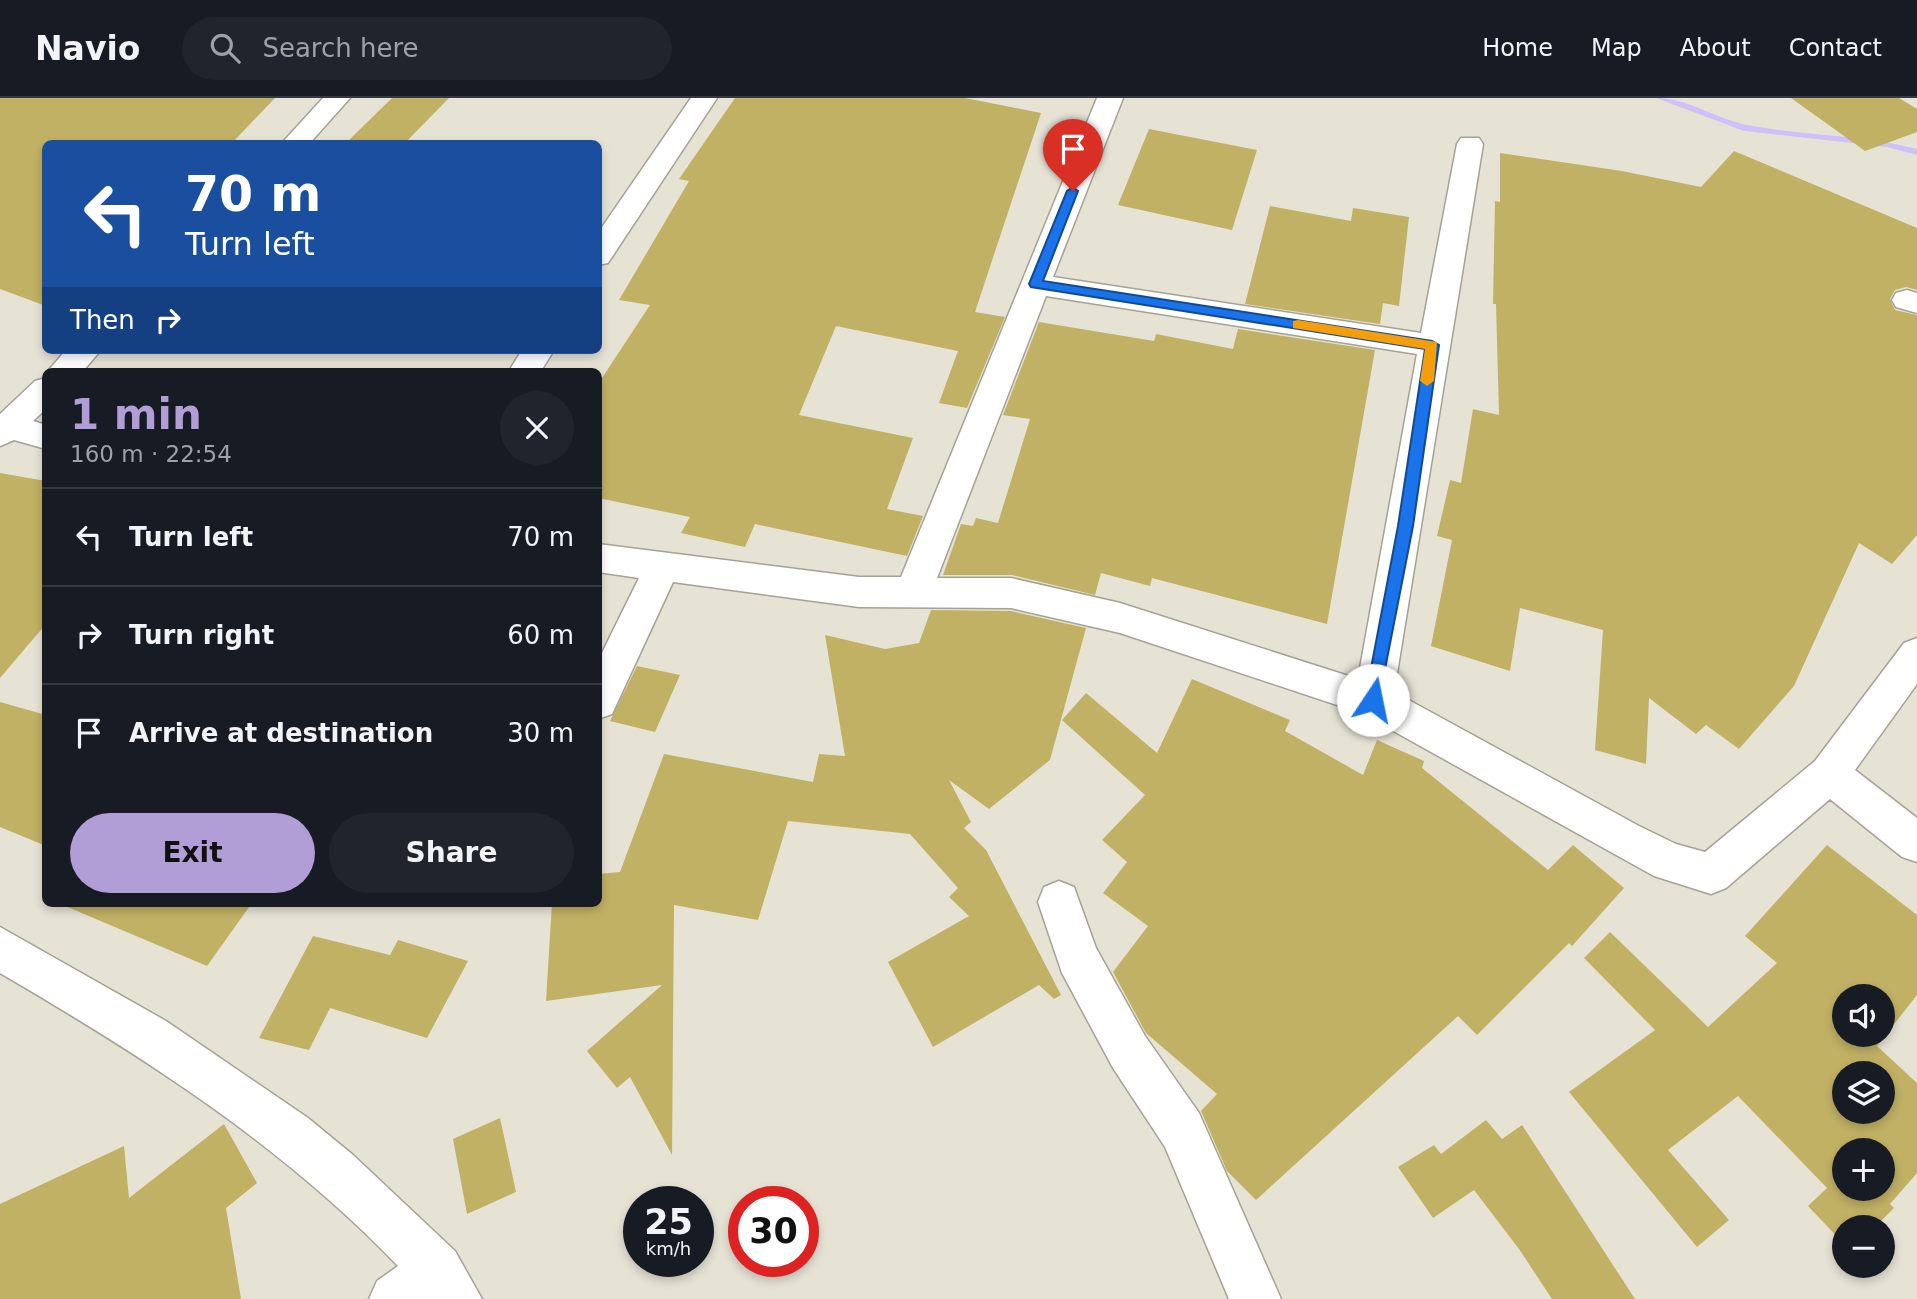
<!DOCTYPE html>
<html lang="en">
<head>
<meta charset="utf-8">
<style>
  :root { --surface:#171b24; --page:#20242c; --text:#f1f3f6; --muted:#9ea1a6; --line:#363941; --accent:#b19ed6 }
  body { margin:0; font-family:"DejaVu Sans",sans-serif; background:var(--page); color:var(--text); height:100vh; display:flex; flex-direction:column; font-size:26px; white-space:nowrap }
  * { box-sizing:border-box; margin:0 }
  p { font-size:23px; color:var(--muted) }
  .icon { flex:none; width:38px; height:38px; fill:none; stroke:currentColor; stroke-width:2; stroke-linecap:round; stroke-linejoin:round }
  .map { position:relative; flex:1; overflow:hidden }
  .sheet { position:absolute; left:42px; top:270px; width:560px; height:539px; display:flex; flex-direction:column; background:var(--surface); border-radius:10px; box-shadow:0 4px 10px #0003 }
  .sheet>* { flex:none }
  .banner { position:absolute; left:42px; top:42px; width:560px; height:214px; border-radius:10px; box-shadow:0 4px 10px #0003; background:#1a4fa0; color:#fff; overflow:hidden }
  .controls { position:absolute; left:1832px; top:886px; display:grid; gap:14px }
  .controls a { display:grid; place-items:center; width:63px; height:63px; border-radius:50%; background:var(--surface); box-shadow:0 4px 10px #0003; font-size:35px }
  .speed { position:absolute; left:623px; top:1088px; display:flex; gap:14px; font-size:35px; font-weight:700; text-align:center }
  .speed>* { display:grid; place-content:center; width:91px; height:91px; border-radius:50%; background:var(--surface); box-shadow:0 4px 10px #0003; line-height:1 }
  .speed small { font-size:18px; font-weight:400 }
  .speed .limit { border:10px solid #d22; background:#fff; color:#111 }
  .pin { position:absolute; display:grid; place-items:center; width:60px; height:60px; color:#fff; margin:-72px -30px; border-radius:50% 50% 50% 0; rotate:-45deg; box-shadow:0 0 7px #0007 }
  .pin .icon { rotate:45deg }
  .me { position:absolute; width:77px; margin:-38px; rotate:11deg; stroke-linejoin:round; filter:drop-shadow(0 0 5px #0008) }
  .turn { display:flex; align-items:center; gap:24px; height:147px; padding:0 28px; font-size:32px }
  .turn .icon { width:91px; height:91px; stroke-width:2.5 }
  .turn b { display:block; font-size:49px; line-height:60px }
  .then { display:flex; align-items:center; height:66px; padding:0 28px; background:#0003; gap:14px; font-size:26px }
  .round { display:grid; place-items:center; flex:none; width:74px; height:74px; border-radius:37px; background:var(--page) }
  .headline { display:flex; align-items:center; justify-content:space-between; height:119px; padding:0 28px }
  h1 { font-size:42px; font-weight:800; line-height:52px; color:var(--accent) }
  .primary-button { display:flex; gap:14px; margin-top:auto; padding:14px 28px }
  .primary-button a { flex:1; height:80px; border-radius:42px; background:var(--accent); color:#111; font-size:28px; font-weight:800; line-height:80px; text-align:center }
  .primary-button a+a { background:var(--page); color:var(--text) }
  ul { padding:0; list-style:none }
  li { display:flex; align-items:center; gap:21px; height:98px; padding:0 28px; border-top:2px solid var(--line) }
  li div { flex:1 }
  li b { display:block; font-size:26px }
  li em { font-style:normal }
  header { display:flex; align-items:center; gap:42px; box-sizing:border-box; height:98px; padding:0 35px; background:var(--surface); border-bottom:2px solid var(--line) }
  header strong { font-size:33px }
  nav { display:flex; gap:38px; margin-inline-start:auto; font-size:24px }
  .search { width:490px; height:63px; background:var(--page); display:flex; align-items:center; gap:18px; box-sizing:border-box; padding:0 24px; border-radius:38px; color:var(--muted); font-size:26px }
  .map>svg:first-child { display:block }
</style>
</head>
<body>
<header>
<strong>Navio</strong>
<div class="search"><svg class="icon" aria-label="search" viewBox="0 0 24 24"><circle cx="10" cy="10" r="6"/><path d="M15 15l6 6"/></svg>Search here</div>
<nav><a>Home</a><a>Map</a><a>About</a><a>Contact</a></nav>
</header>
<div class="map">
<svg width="1917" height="1201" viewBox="0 0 1917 1201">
  <rect width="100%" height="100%" fill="#e6e3d5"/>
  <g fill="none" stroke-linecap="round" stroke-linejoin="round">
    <path fill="#cec1fa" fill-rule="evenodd" d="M1656,0C1688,0 1716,21 1747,27C1804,38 1861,36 1917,51V57L1887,49L1744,33Z"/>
  </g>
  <path fill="#c1b164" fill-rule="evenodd" d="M0,0H275L231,46H46V208L0,191Z
    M392,0H449L404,46H345Z
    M735,0H965L1041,15L975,214L1005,219L967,310L939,305L958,253L836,228L799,317L913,340L887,411L923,418L907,458L755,426L745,449L681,435L690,419L598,400V286L650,207L619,202L689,83L679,81Z
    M1791,0H1899L1917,11V34L1865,53Z
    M1149,31L1257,52L1232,132L1118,107Z
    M1734,53L1917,130V192L1906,189L1895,192L1890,201L1895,212L1917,217V437L1892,466L1859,445L1794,588L1739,651L1706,627L1696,636L1649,600L1646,666L1595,652L1603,532L1520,510L1510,573L1431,548L1452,442L1437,438L1450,382L1461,385L1473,311L1499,317L1496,206H1493L1495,103L1500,104V55L1622,73L1701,89Z
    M1270,108L1351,123L1353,110L1409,119L1399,208L1383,205L1380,226L1245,206Z
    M1039,224L1154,243L1156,236L1233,251L1238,231L1375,252L1327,526L1152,480L1150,488L1101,475L1095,497L1012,477H943L961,426L973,428L976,420L998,425L1030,321L1003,317Z
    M0,375L46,383V526L0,580Z
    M931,512L1011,513L1086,530L1050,662L989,711L949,682L971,724L964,730L986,752L1061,897L1054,901L1039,887L933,949L888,864L969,818L949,799L958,790L910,736L788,723L758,822L674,807L672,1057L630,979L617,990L587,953L662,887L546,903L552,805H598V776L620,774L664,656L813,684L819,656L845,658L825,537L885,551L919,545Z
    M637,568L680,577L655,634L610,623Z
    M1192,581L1290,622L1285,633L1363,677L1377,642L1424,663L1422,670L1548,772L1573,747L1624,790L1572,848L1569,845L1477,937L1458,918L1256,1102L1227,1073L1201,1013L1217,996L1146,935L1113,874L1148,828L1103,795L1127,764L1102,742L1145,697L1062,622L1086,595L1157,655Z
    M0,604L46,617V748L0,729Z
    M1827,747L1917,817V897L1877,948L1917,985V1075L1890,1106L1894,1110L1875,1129H1844V1146L1808,1108L1827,1090L1738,998L1668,1052L1729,1122L1697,1149L1569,994L1655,932L1584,860L1610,834L1708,929L1777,865L1745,838ZM1844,898H1883V936H1844ZM1844,975H1883V1013H1844ZM1844,1052H1883V1090H1844Z
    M58,805H252L207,868Z
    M313,838L390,857L398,842L468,863L427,940L330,910L309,952L259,940Z
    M500,1020L516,1094L467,1116L453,1041Z
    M1486,1022L1502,1041L1522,1027L1635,1201H1552L1519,1151L1474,1092L1433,1120L1398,1069L1434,1047L1441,1056Z
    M224,1026L257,1085L226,1110L241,1201H0V1106L124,1048L129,1100Z"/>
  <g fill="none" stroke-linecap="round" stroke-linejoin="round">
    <g stroke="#a5a294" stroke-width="3">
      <path id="minor" d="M323,0H350L309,46H281Z
        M691,0H717L608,165L598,167V135Z
        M1097,0H1123L1053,179L1421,235L1457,46L1461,40H1479L1483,46L1394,594L1639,728L1676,746L1705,754L1815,663L1904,545L1917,540V586L1855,672L1917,720V764L1902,759L1830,701L1726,790L1711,796L1654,778L1361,615L1120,535L1011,510L859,509L673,484L612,616L598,621V563L639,480L598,474V446L859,479H901ZM1046,198L1417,256L1358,581L1120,505L1011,480H937Z
        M1907,192L1917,195V215L1896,209L1892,202L1896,195Z
        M66,252H101L83,273H48Z
        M522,252H554L541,273H509Z
        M46,280V311L33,323L46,327V351L14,342L0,348V316L35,283Z
        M1059,783L1074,789L1096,850L1145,938L1199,1015L1281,1201H1229L1165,1049L1113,970L1062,875L1038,804L1044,789Z
        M0,829L166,923L308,1020L353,1057L455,1153L482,1201H369L377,1183L398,1168C282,1047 144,959 0,875Z"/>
    </g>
    <use href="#minor" fill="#fff" fill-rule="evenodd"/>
  </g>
  <path fill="#1a73e8" stroke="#114b97" stroke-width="2" d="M1073,89L1078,93L1043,183L1432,243L1439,247L1413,428L1378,607H1367L1365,602L1398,428L1425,251L1031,189L1029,186L1067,93Z"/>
  <path fill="#f59e0b" d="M1298,222L1437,244L1434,283L1427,288L1420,283L1425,251L1293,230V223Z"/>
</svg>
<div class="controls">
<a><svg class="icon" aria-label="sound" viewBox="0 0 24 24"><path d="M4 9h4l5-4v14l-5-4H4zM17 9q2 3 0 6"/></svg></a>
<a><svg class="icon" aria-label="layers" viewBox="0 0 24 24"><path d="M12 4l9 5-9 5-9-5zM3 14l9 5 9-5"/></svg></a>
<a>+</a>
<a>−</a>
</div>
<div class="speed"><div>25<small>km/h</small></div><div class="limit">30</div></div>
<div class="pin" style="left:1073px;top:93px;background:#d93025"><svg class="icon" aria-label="arrive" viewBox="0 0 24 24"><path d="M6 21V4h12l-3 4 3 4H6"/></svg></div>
<svg class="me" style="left:1373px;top:602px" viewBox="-20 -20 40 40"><circle r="19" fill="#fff"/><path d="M0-13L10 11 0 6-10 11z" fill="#1a73e8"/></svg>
<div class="banner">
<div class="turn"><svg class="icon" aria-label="left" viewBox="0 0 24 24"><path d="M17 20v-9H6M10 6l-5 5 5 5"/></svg><div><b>70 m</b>Turn left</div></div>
<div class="then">Then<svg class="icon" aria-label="right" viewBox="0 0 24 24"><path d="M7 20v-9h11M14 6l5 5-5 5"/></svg></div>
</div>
<section class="sheet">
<div class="headline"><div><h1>1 min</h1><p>160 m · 22:54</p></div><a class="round"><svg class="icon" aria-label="close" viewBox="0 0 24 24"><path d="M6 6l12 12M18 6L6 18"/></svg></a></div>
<ul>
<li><svg class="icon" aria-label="left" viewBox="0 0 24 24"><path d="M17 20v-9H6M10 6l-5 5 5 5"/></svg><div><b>Turn left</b></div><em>70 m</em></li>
<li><svg class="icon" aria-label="right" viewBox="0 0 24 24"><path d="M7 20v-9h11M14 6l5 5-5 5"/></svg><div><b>Turn right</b></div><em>60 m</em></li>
<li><svg class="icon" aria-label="arrive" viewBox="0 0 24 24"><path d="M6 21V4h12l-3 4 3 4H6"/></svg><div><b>Arrive at destination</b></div><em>30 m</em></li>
</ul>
<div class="primary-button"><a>Exit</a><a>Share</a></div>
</section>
</div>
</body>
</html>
